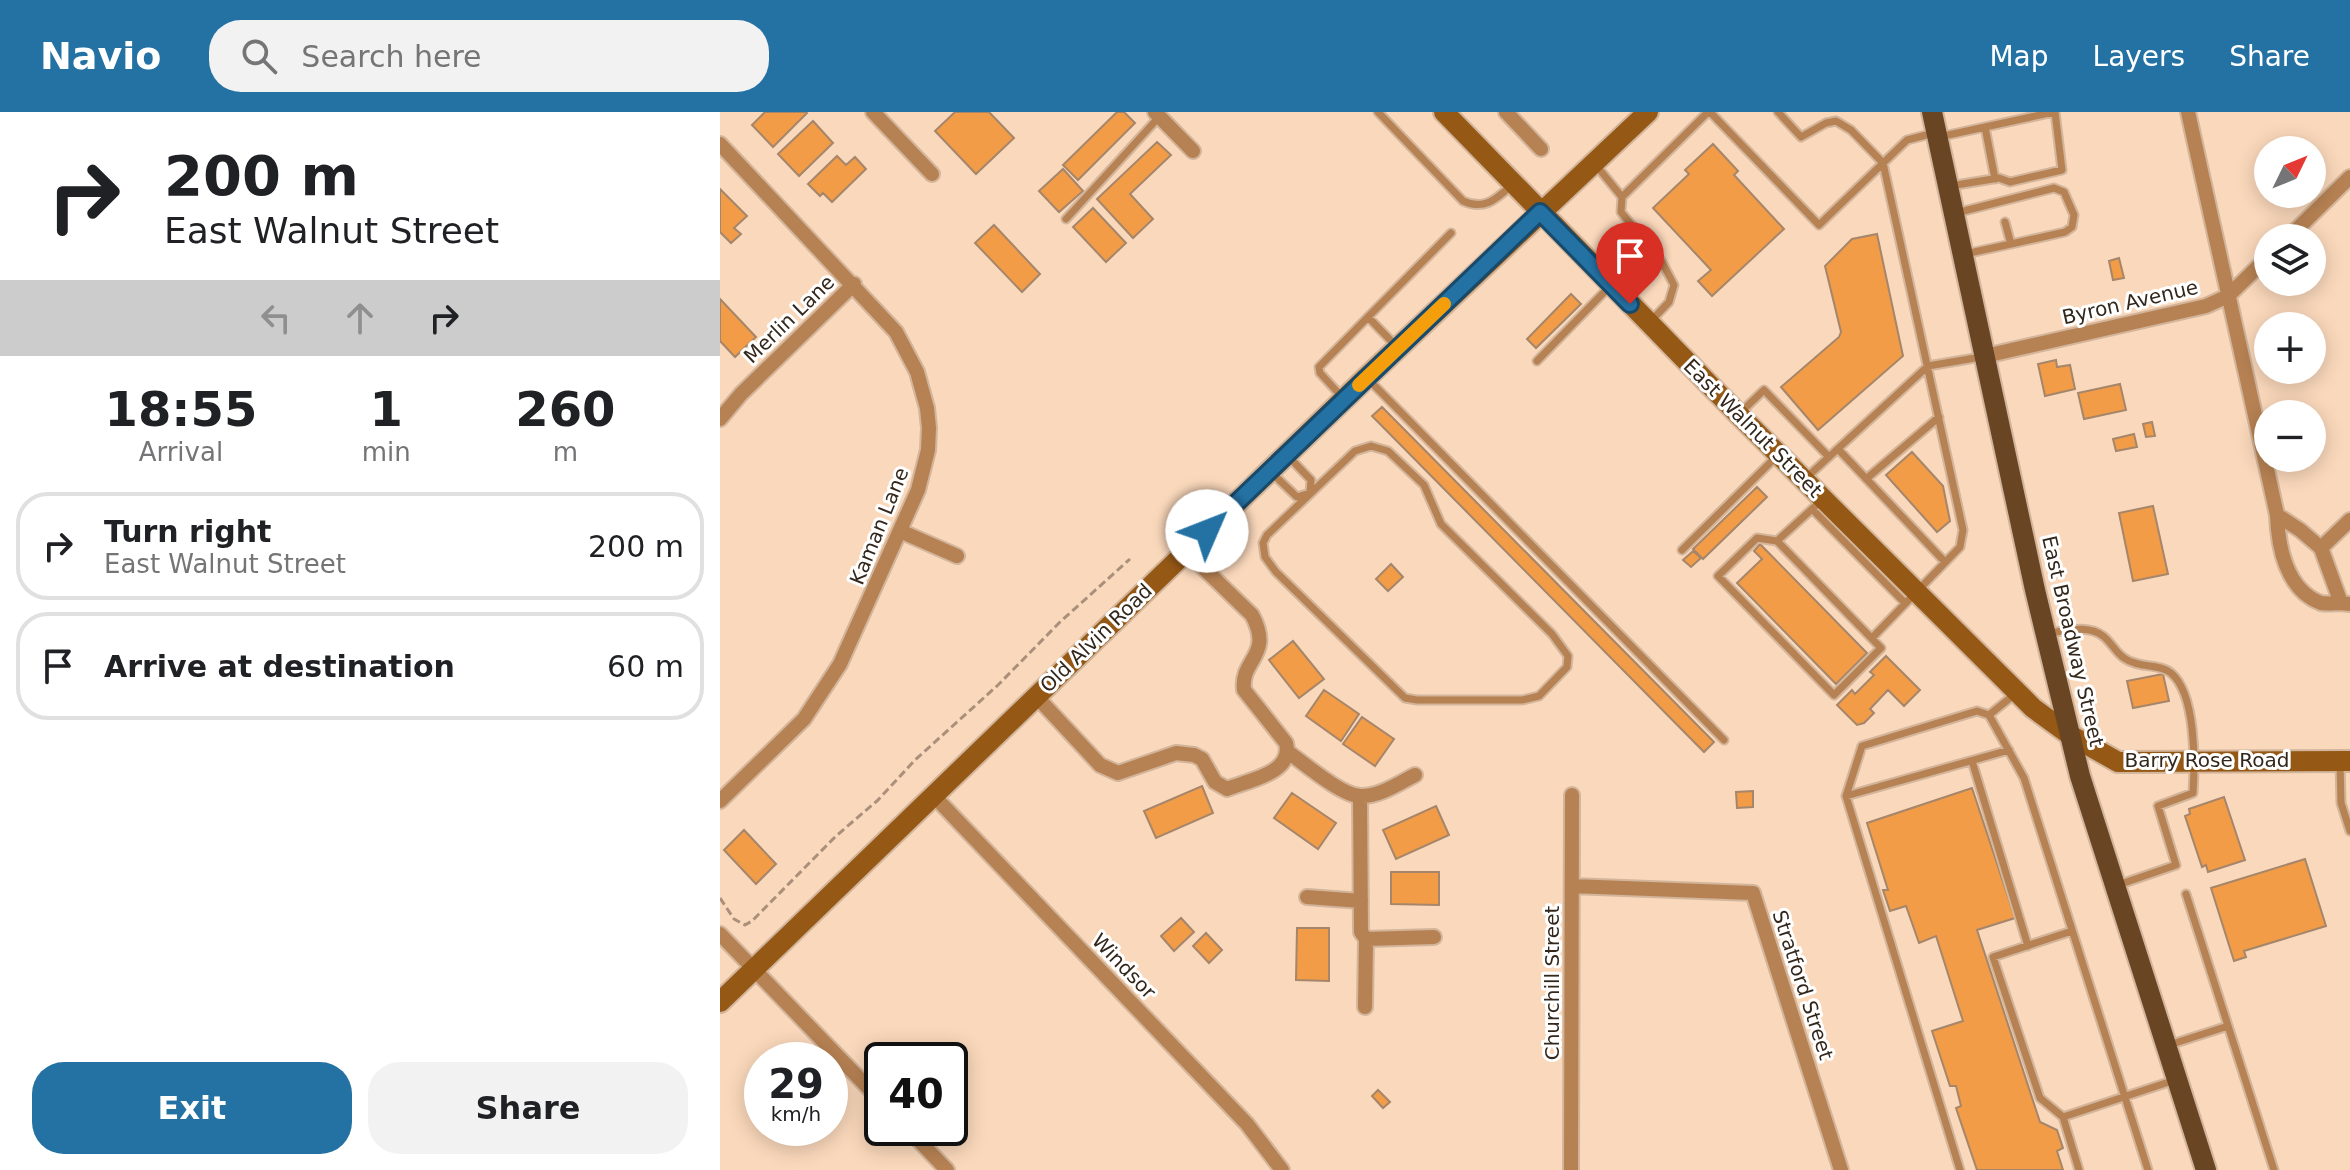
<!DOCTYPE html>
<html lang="en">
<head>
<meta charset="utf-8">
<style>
  :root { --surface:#fff; --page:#f2f2f2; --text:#202124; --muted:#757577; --line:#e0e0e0; --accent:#2472a4 }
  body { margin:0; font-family:"DejaVu Sans",sans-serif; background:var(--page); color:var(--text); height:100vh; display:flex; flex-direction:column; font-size:30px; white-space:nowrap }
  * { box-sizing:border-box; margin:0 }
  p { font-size:26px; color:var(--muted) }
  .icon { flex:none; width:44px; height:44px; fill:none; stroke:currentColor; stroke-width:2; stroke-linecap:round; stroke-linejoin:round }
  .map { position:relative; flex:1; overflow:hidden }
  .side { display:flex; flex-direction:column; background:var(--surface); width:720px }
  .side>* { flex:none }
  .banner { background:#fff; color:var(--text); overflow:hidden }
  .needle { width:52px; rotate:47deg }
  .buttons { position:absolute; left:1534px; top:24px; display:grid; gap:16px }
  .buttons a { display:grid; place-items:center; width:72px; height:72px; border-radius:50%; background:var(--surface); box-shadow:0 4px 20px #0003; font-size:40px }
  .speed { position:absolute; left:24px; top:930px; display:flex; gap:16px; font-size:40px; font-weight:700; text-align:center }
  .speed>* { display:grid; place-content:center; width:104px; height:104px; border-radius:50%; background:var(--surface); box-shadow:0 4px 20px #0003; line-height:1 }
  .speed small { font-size:20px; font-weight:400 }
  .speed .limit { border:4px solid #111; border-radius:12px; background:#fff; color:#111 }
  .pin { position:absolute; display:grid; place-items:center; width:68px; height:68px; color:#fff; margin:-82px -34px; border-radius:50% 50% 50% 0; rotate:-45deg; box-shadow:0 0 8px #0007 }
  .pin .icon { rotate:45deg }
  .me { position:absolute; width:88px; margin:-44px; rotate:46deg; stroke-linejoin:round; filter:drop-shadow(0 0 6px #0008) }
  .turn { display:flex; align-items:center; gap:28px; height:168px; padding:0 32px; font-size:36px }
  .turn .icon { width:104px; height:104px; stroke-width:2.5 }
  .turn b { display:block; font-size:56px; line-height:68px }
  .lanes { display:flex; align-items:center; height:76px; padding:0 32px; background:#0003; justify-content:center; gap:40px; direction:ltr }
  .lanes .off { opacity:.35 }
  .eta { display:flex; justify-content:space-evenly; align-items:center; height:136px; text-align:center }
  .eta b { font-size:48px; font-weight:600; line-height:56px }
  .button { display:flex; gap:16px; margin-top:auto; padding:16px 32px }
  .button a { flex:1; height:92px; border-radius:32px; background:var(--accent); color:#fff; font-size:32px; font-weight:600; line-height:92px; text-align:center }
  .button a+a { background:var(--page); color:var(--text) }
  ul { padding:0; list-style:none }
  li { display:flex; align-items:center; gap:24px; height:108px; margin:0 16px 12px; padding:0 16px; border:4px solid var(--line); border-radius:32px }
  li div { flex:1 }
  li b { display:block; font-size:30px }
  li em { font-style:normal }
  header { display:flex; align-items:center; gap:48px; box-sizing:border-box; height:112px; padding:0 40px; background:var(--accent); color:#fff }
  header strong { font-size:38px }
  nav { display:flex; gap:44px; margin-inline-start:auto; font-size:28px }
  .search { width:560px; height:72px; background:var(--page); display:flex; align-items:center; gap:20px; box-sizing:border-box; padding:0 28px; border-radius:32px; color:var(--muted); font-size:30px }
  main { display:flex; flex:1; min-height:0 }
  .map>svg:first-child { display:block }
</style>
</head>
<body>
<header>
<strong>Navio</strong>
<div class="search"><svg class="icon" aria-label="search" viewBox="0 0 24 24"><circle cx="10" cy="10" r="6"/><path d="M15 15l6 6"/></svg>Search here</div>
<nav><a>Map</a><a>Layers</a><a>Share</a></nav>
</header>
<main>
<section class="side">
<div class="banner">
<div class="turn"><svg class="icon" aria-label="right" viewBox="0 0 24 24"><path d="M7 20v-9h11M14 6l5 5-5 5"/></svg><div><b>200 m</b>East Walnut Street</div></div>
<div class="lanes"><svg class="icon off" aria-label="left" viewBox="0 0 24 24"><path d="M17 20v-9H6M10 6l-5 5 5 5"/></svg><svg class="icon off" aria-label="ahead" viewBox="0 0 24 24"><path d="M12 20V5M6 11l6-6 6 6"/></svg><svg class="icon" aria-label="right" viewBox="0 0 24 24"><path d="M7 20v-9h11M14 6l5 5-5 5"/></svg></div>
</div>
<div class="eta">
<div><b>18:55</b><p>Arrival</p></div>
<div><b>1</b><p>min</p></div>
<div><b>260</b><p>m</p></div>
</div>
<ul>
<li><svg class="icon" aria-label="right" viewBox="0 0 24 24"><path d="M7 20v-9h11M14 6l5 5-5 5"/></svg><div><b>Turn right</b><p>East Walnut Street</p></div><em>200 m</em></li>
<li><svg class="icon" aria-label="arrive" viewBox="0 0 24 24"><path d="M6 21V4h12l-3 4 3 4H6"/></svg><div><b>Arrive at destination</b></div><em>60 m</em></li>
</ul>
<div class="button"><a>Exit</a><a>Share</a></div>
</section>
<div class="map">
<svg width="1630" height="1058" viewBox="0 0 1630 1058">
  <rect width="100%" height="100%" fill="#fad8bb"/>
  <path fill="#f39c47" stroke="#a5866b" stroke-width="2" d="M45,0H86L87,1L53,35L32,13Z
    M235,0H269L294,26L256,62L215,19Z
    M397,0H404L415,11L358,68L343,53Z
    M93,9L113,31L79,64L58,42Z
    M437,30L451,43L410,82L433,107L413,126L377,87Z
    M993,32L1018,59L1014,63L1064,117L992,184L978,169L991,158L933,96L969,62L965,58Z
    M117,44L126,53L135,45L146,57L112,90L103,81L100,84L88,72Z
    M343,57L363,79L339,100L319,79Z
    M0,77L27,104L14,116L21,122L11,131L0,120Z
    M373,96L406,131L386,150L353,115Z
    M274,113L320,162L302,180L255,131Z
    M1157,122L1183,244L1098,318L1061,275L1119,225L1121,220L1105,154L1132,127Z
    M1399,146L1404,166L1393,168L1389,149Z
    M851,182L861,192L816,236L807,227Z
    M0,187L36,225L15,245L0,229Z
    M1336,248L1337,255L1350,253L1355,277L1325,284L1318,252Z
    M1400,272L1406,298L1364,307L1358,281Z
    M662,295L994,630L984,640L652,304Z
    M1432,310L1435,324L1426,325L1423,312Z
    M1414,322L1417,335L1396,339L1393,327Z
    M1192,340L1223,374L1230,409L1217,420L1166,363Z
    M1037,375L1047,385L983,447L973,437Z
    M1433,394L1448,462L1413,469L1399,401Z
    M1040,432L1147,541L1116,572L1017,471L1042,447L1034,439Z
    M973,439L981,446L971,455L963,448Z
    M671,452L683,465L668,479L656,467Z
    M573,529L604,567L579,586L549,548Z
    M1166,544L1200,578L1184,594L1168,578L1150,597L1154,601L1144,611L1137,613L1117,593L1132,578L1135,582L1154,563L1150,560Z
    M1443,562L1449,589L1413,596L1407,569Z
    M604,578L639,602L621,629L586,604Z
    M642,605L674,627L655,654L623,632Z
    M482,674L493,701L436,726L424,699Z
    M1252,676L1295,806L1257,818L1320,1010L1337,1018L1343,1036L1337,1039L1343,1058H1257L1236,996L1241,994L1236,974H1230L1212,919L1243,909L1216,824L1199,831L1186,794L1170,799L1163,778H1168L1147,711Z
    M1033,679V695L1017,696L1016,680Z
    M572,681L616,711L598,737L554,706Z
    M1504,685L1525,748L1488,760L1486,753L1482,755L1465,704L1470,702L1469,697Z
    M716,694L729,723L676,747L663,718Z
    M24,718L56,752L36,772L4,738Z
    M1585,747L1606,814L1524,839L1526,845L1514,849L1491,776Z
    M671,760H719V793L671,792Z
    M461,806L474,820L454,839L441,824Z
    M577,816H609V869L576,868Z
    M486,821L502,838L489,851L473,834Z
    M658,978L670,990L663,996L652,984Z"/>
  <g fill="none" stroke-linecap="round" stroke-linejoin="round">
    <g stroke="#d2b59b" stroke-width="11">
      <path id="lane" d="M658,0L743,89C765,99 776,87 793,72
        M990,0L1099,113L1187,28L1214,21
        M1058,0L1081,25L1106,11L1116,9L1131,18L1163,51L1243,418L1240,435L1152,526
        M1265,15L1275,67
        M1219,25L1334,0
        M875,52L902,85
        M1230,74L1279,66L1290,70L1342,58L1335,0
        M1236,101L1334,76L1344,80L1354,103L1352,115L1345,120L1291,132L1285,110
        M346,107L439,5
        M1245,142L1291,132
        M931,209L949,190L954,173L942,150L901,100L902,85L988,0
        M676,234L648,205L731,121
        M817,249L891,173
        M648,267L1004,628
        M623,286L600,261L599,255L648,205
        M1021,300L1044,278L1109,345
        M651,334L668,339L704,373L721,412L832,522L848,544L847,555L819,584L802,588H697L685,586L556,460L545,445L543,431L547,423L635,339Z
        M1118,337L1225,450
        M551,360L577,385L590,381L591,368L568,344
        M1086,366L1208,254L1261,245
        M1146,367L1219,305
        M1092,397L1185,491
        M1057,429L1037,426L998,464L1114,583L1161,536L1057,429L1102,388
        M962,438L1057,344
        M1329,521C1346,519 1368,512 1383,524C1391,530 1396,541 1404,546C1419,557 1440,551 1451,561C1476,582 1475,650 1473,681L1438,694L1456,753L1398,773
        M1295,582L1269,603L1304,666L1428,1058
        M1252,649L1308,834
        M1620,651L1621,691L1630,719
        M1126,684L1289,638
        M1466,782L1554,1058
        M1352,819L1273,845L1320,986L1343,1005L1359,1058
        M1449,933L1508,914
        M1343,1005L1455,968
        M1240,1058L1126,684L1142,634L1257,599L1269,603"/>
    </g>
    <g stroke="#d2b59b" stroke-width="18">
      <path id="street" d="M153,0L212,62
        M435,0L473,39
        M786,0L821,37
        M1468,0L1557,403L1580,418L1601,436L1621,491L1630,492
        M0,32L176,220L197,260L207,296L209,316L208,338L198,378L120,552L84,607L0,689
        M1568,126L1630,65
        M1265,244L1486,194L1508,184L1548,145
        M0,307L21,282L134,172
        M1557,403C1558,434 1566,478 1601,491C1607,492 1615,491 1621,491
        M180,419L237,444
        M1601,436L1630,408
        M316,584L380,653L398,661L456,641L474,643L482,647L495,670L507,677C529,668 574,661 566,631L524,578C520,547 554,544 532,503L466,439
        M568,640C585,652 621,683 640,684C659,685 679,671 695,663
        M213,683L527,1012L562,1058
        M640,684L641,820L646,827L714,825
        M852,774L1033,781L1121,1058
        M587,785L641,789
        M0,822L162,990
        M645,895L646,827
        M187,1016L227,1058
        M851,1058L852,683"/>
    </g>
    <g stroke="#d2b59b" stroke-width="24">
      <path id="secondary" d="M724,0L1018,302L1279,562L1313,596L1350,623L1398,650L1630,649
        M0,890L646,266L928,0"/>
    </g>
    <g stroke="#d2b59b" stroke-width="24">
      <path id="primary" d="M1212,0L1315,478L1360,664L1486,1058"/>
    </g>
    <path stroke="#aa907b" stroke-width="3" stroke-dasharray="8 4" stroke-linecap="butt" d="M0,786L14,807L25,813L32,809L116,724L158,688L195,648L278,573L340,510L410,447"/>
    <use href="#lane" stroke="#b78253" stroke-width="7"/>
    <use href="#street" stroke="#b78253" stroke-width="14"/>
    <use href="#secondary" stroke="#955815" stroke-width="20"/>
    <use href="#primary" stroke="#694524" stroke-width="20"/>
  </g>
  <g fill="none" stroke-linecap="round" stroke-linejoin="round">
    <g stroke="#174a6b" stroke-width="20">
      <path id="route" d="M487,419L820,100L910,192"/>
    </g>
    <use href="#route" stroke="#2472a4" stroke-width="14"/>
    <path stroke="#f59e0b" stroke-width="14" d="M639,273L724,192"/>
  </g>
  <g text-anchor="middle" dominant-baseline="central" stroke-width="6" stroke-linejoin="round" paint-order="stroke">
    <g font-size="20" fill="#33271c" stroke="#fff">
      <text transform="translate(1410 190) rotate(-13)">Byron Avenue</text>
      <text transform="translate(69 207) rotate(-44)">Merlin Lane</text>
      <text transform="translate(1033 316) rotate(45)">East Walnut Street</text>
      <text transform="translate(159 414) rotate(-68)">Kaman Lane</text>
      <text transform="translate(376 526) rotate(-44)">Old Alvin Road</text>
      <text transform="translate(1353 529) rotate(77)">East Broadway Street</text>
      <text x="1487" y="648">Barry Rose Road</text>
      <text transform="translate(404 854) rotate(46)">Windsor</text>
      <text transform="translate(832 871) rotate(-90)">Churchill Street</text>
      <text transform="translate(1083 873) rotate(72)">Stratford Street</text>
    </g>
  </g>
</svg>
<div class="buttons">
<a><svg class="needle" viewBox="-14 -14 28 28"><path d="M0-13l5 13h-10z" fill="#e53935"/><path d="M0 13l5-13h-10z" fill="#757577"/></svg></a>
<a><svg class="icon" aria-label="layers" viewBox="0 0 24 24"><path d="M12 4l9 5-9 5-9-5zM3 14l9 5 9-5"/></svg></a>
<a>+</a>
<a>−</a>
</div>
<div class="speed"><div>29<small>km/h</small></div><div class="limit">40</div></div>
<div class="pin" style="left:910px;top:192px;background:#d93025"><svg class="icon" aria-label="arrive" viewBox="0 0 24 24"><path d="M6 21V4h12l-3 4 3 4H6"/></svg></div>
<svg class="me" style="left:487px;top:419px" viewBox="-20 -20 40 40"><circle r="19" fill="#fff"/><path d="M0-13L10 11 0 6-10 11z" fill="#2472a4"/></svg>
</div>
</main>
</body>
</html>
